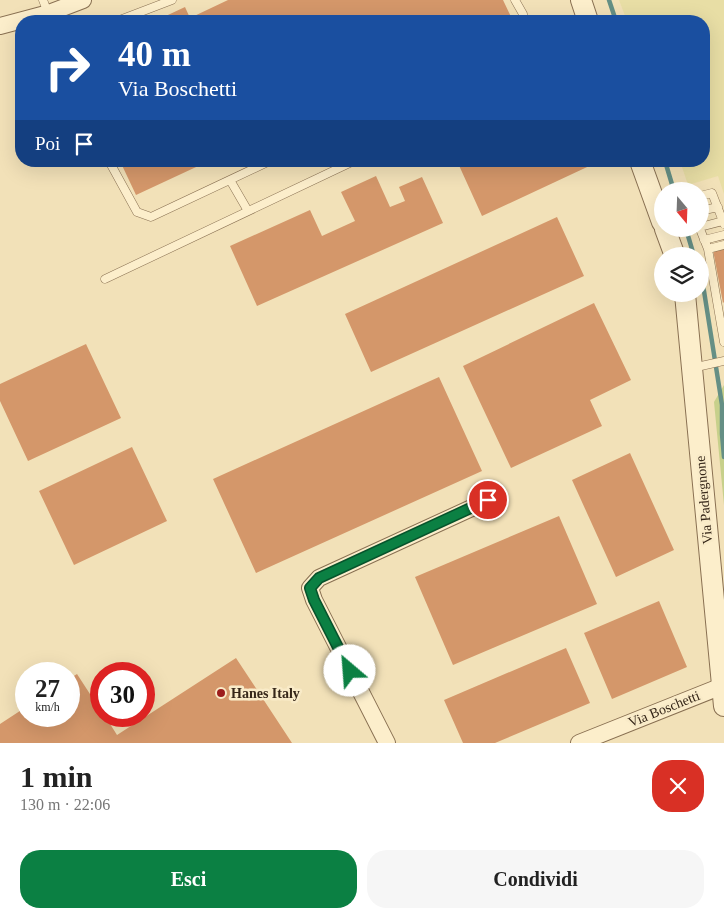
<!DOCTYPE html>
<html lang="it">
<head>
<meta charset="utf-8">
<style>
  :root { --surface:#fff; --page:#f6f6f6; --text:#222; --muted:#767676; --accent:#0b8043 }
  body { margin:0; font-family:"Times New Roman",serif; background:var(--page); color:var(--text); height:100vh; display:flex; flex-direction:column; font-size:19px; white-space:nowrap }
  * { box-sizing:border-box; margin:0 }
  p { font-size:16px; color:var(--muted) }
  .icon { flex:none; width:28px; height:28px; fill:none; stroke:currentColor; stroke-width:2; stroke-linecap:round; stroke-linejoin:round }
  .map { position:relative; height:743px; overflow:hidden }
  .side { display:flex; flex-direction:column; background:var(--surface); flex:1 }
  .side>* { flex:none }
  .hud { position:absolute; left:15px; top:15px; width:695px; height:152px; border-radius:20px; box-shadow:0 5px 20px #0002; background:#1a4fa0; color:#fff; overflow:hidden }
  .needle { width:32px; rotate:161deg }
  .tools { position:absolute; left:654px; top:182px; display:grid; gap:10px }
  .tools a { display:grid; place-items:center; width:55px; height:55px; border-radius:50%; background:var(--surface); box-shadow:0 5px 20px #0002; font-size:25px }
  .speed { position:absolute; left:15px; top:662px; display:flex; gap:10px; font-size:25px; font-weight:700; text-align:center }
  .speed>* { display:grid; place-content:center; width:65px; height:65px; border-radius:50%; background:var(--surface); box-shadow:0 5px 20px #0002; line-height:1 }
  .speed small { font-size:12px; font-weight:400 }
  .speed .limit { border:8px solid #d22; background:#fff; color:#111 }
  .pin { position:absolute; display:grid; place-items:center; width:42px; height:42px; color:#fff; margin:-21px; border:2px solid #fff; border-radius:50%; box-shadow:0 1px 5px #0007 }
  .me { position:absolute; width:55px; margin:-28px; rotate:333deg; stroke-linejoin:round; filter:drop-shadow(0 0 4px #0008) }
  .turn { display:flex; align-items:center; gap:18px; height:105px; padding:0 20px; font-size:22px }
  .turn .icon { width:65px; height:65px; stroke-width:2.5 }
  .turn b { display:block; font-size:35px; line-height:42px }
  .then { display:flex; align-items:center; height:48px; padding:0 20px; background:#0003; gap:10px; font-size:19px }
  .round { display:grid; place-items:center; flex:none; width:52px; height:52px; border-radius:20px; background:var(--page) }
  .headline { display:flex; align-items:center; justify-content:space-between; height:85px; padding:0 20px }
  h1 { font-size:30px; font-weight:700; line-height:38px }
  .primary-button { display:flex; gap:10px; margin-top:auto; padding:10px 20px }
  .primary-button a { flex:1; height:58px; border-radius:20px; background:var(--accent); color:#fff; font-size:20px; font-weight:700; line-height:58px; text-align:center }
  .primary-button a+a { background:var(--page); color:var(--text) }
  .map>svg:first-child { display:block }
</style>
</head>
<body>
<div class="map">
<svg width="724" height="743" viewBox="0 0 724 743">
  <rect width="100%" height="100%" fill="#f2e1b8"/>
  <path fill="#e8dea5" d="M619,0H724V194L718,176L688,185L680,161H704V21H627Z"/>
  <path fill="#c7d08b" d="M724,385V505L714,402Z"/>
  <g fill="none" stroke-linecap="round" stroke-linejoin="round">
    <path stroke="#658f85" stroke-width="4.5" d="M609,0L616,21
      M665,161L674,191
      M686,229L694,256
      M700,277L704,291L722,405V434L724,457"/>
  </g>
  <path fill="#d4976a" d="M228,0H503L513,21H155L185,7L190,18Z
    M120,161H209L136,195Z
    M457,161H600L482,216Z
    M376,176L390,207L405,201L399,187L422,177L443,223L257,306L230,246L310,210L322,236L355,221L341,192Z
    M557,217L584,276L371,372L345,314Z
    M724,248V302L723,303L713,250Z
    M594,303L631,380L590,400L602,426L511,468L463,366Z
    M86,344L121,418L28,461L0,401V384Z
    M439,377L482,471L256,573L213,479Z
    M132,447L167,521L74,565L39,491Z
    M630,453L674,550L616,577L572,480Z
    M559,516L597,604L453,665L415,577Z
    M659,601L687,667L612,699L584,633Z
    M566,648L590,703L495,743H463L444,700Z
    M236,658L292,743H0V724L26,707V716H69V679L77,674L101,711V716H105L117,735Z"/>
  <g fill="none" stroke-linecap="round" stroke-linejoin="round">
    <g stroke="#897052" stroke-width="9">
      <path id="service" d="M43,0L51,21
        M515,0L523,14V21
        M117,21L172,0
        M109,161L137,212L151,217L270,161
        M230,180L248,211
        M700,196L712,193L724,224
        M700,211L718,207
        M700,227L723,221
        M700,229L708,249L724,342
        M704,240L724,235
        M708,249L724,245
        M105,279L354,161
        M692,368L724,361"/>
    </g>
    <g stroke="#897052" stroke-width="18">
      <path id="minor" d="M0,26L49,13L83,0
        M387,743L314,600L310,588L319,578L489,500
        M579,743L722,686"/>
    </g>
    <g stroke="#897052" stroke-width="22">
      <path id="tertiary" d="M581,0L588,21
        M640,161L662,222
        M665,229L675,256
        M685,294L724,706"/>
    </g>
    <use href="#service" stroke="#fceecb" stroke-width="8"/>
    <use href="#minor" stroke="#fceecb" stroke-width="16"/>
    <use href="#tertiary" stroke="#fceecb" stroke-width="20"/>
  </g>
  <g fill="none" stroke-linecap="round" stroke-linejoin="round">
    <g stroke="#07532c" stroke-width="12">
      <path id="route" d="M350,671L314,600L310,588L319,578L488,500"/>
    </g>
    <use href="#route" stroke="#0b8043" stroke-width="9"/>
  </g>
  <circle fill="#9d1d1c" stroke="#f9ebc8" stroke-width="2" cx="221" cy="693" r="5"/>
  <g text-anchor="middle" dominant-baseline="central" stroke-width="5" stroke-linejoin="round" paint-order="stroke">
    <g font-size="14" fill="#362719" stroke="#f9ebc8">
      <text transform="translate(704 500) rotate(-95)">Via Padergnone</text>
      <text transform="translate(664 709) rotate(-22)">Via Boschetti</text>
    </g>
    <g font-size="14" font-weight="bold" fill="#362719" stroke="#f9ebc8" text-anchor="start">
      <text x="231" y="693">Hanes Italy</text>
    </g>
  </g>
</svg>
<div class="tools">
<a><svg class="needle" viewBox="-14 -14 28 28"><path d="M0-13l5 13h-10z" fill="#e53935"/><path d="M0 13l5-13h-10z" fill="#767676"/></svg></a>
<a><svg class="icon" aria-label="layers" viewBox="0 0 24 24"><path d="M12 4l9 5-9 5-9-5zM3 14l9 5 9-5"/></svg></a>
</div>
<div class="speed"><div>27<small>km/h</small></div><div class="limit">30</div></div>
<div class="pin" style="left:488px;top:500px;background:#d93025"><svg class="icon" aria-label="arrive" viewBox="0 0 24 24"><path d="M6 21V4h12l-3 4 3 4H6"/></svg></div>
<svg class="me" style="left:350px;top:671px" viewBox="-20 -20 40 40"><circle r="19" fill="#fff"/><path d="M0-13L10 11 0 6-10 11z" fill="#0b8043"/></svg>
<div class="hud">
<div class="turn"><svg class="icon" aria-label="right" viewBox="0 0 24 24"><path d="M7 20v-9h11M14 6l5 5-5 5"/></svg><div><b>40 m</b>Via Boschetti</div></div>
<div class="then">Poi<svg class="icon" aria-label="arrive" viewBox="0 0 24 24"><path d="M6 21V4h12l-3 4 3 4H6"/></svg></div>
</div>
</div>
<section class="side">
<div class="headline"><div><h1>1 min</h1><p>130 m · 22:06</p></div><a class="round" style="background:#d93025;color:#fff"><svg class="icon" aria-label="close" viewBox="0 0 24 24"><path d="M6 6l12 12M18 6L6 18"/></svg></a></div>
<div class="primary-button"><a>Esci</a><a>Condividi</a></div>
</section>
</body>
</html>
